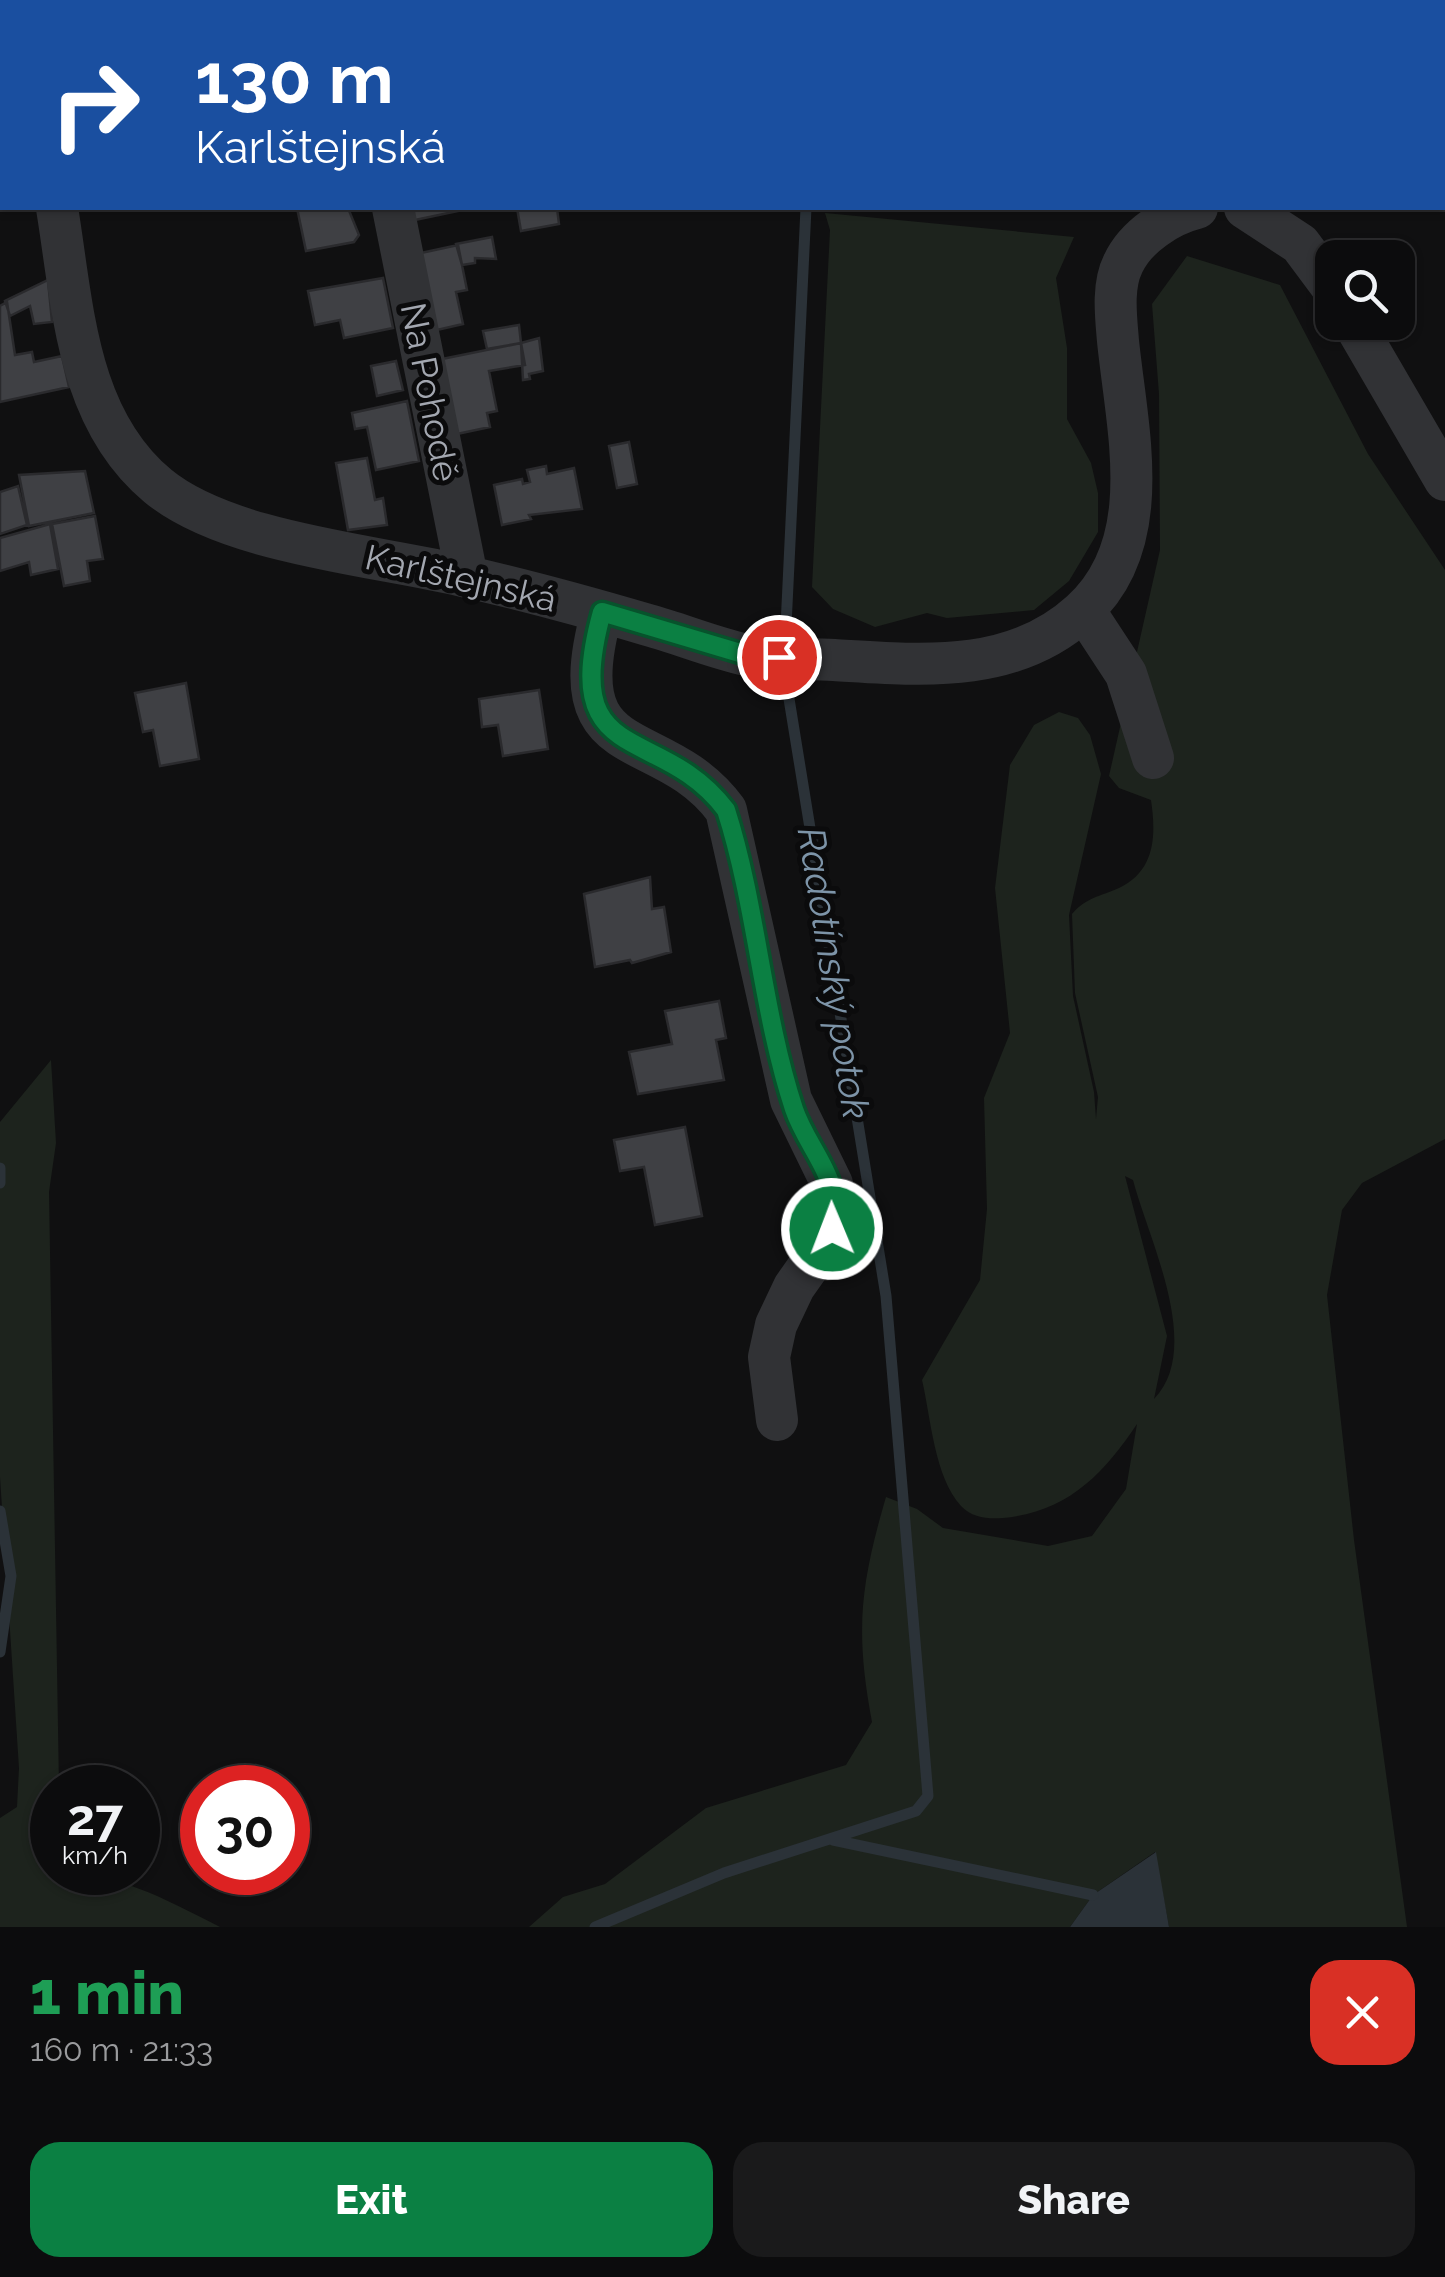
<!DOCTYPE html>
<html lang="en">
<head>
<meta charset="utf-8">
<style>
  :root { --surface:#0c0c0d; --page:#1a1a1b; --text:#f1f3f6; --muted:#9a9b9d; --line:#2c2c2e; --accent:#0b8043 }
  body { margin:0; font-family:Raleway,sans-serif; background:var(--page); color:var(--text); height:100vh; display:flex; flex-direction:column; font-size:38px; white-space:nowrap }
  * { box-sizing:border-box; margin:0 }
  p { font-size:32px; color:var(--muted) }
  .icon { flex:none; width:55px; height:55px; fill:none; stroke:currentColor; stroke-width:2; stroke-linecap:round; stroke-linejoin:round }
  .map { position:relative; height:1927px; overflow:hidden }
  .panel { display:flex; flex-direction:column; background:var(--surface); flex:1 }
  .panel>* { flex:none }
  .guide { position:absolute; left:0px; top:0px; width:1445px; height:210px; box-shadow:0 2px 8px #0004,0 0 0 2px var(--line); background:#1a4fa0; color:#fff; overflow:hidden }
  .tools { position:absolute; left:1315px; top:240px; display:grid; gap:20px }
  .tools a { display:grid; place-items:center; width:100px; height:100px; border-radius:20px; background:var(--surface); box-shadow:0 2px 8px #0004,0 0 0 2px var(--line); font-size:50px }
  .speed { position:absolute; left:30px; top:1765px; display:flex; gap:20px; font-size:50px; font-weight:700; text-align:center }
  .speed>* { display:grid; place-content:center; width:130px; height:130px; border-radius:50%; background:var(--surface); box-shadow:0 2px 8px #0004,0 0 0 2px var(--line); line-height:1 }
  .speed small { font-size:25px; font-weight:400 }
  .speed .limit { border:15px solid #d22; background:#fff; color:#111 }
  .pin { position:absolute; display:grid; place-items:center; width:85px; height:85px; color:#fff; margin:-42px; border:5px solid #fff; border-radius:50%; box-shadow:0 2px 10px #0007 }
  .me { position:absolute; width:110px; margin:-55px; rotate:359deg; stroke-linejoin:round; filter:drop-shadow(0 0 8px #0008) }
  .turn { display:flex; align-items:center; gap:35px; height:210px; padding:0 30px; font-size:45px }
  .turn .icon { width:130px; height:130px; stroke-width:2.5 }
  .turn b { display:block; font-size:70px; line-height:85px }
  .round { display:grid; place-items:center; flex:none; width:105px; height:105px; border-radius:30px; background:var(--page) }
  .headline { display:flex; align-items:center; justify-content:space-between; height:170px; padding:0 30px }
  h1 { font-size:60px; font-weight:800; line-height:75px; color:#1e9e55 }
  .action { display:flex; gap:20px; margin-top:auto; padding:20px 30px }
  .action a { flex:1; height:115px; border-radius:30px; background:var(--accent); color:#fff; font-size:40px; font-weight:800; line-height:115px; text-align:center }
  .action a+a { background:var(--page); color:var(--text) }
  .map>svg:first-child { display:block }
</style>
</head>
<body>
<div class="map">
<svg width="1445" height="1927" viewBox="0 0 1445 1927">
  <rect width="100%" height="100%" fill="#101011"/>
  <path fill="#1d231d" fill-rule="evenodd" d="M825,213L1074,237L1056,278L1067,348V419L1091,463L1098,493V532L1069,581L1034,610L947,618L927,613L875,627L833,609L812,587L830,230Z
    M1187,256L1280,285L1368,454L1445,570V1139L1362,1183L1342,1210L1327,1295L1354,1540L1407,1927H1169L1155,1852L1093,1895L1070,1927H529L563,1897L605,1884L706,1808L846,1765L872,1722C855,1631 860,1586 886,1497L917,1509L943,1528L1048,1546L1092,1536L1126,1489L1137,1424C1103,1475 1067,1512 1003,1518C988,1519 972,1518 961,1506C934,1476 931,1418 922,1380L980,1280L987,1209L984,1098L1010,1033L995,888L1010,765L1034,725L1059,712L1078,718L1090,735L1101,774L1069,915L1073,996L1094,1092L1096,1119L1098,1097L1075,993L1072,914C1087,897 1099,897 1119,888C1156,871 1156,834 1151,800L1119,788L1109,776L1160,550L1159,394L1152,304ZM1125,1176L1133,1180C1148,1238 1204,1348 1154,1399L1167,1336Z
    M51,1060L56,1143L49,1192L59,1787L52,1788V1872C117,1872 163,1898 220,1927H0V1818L17,1807L19,1768L0,1477V1122Z"/>
  <path fill="#2b3238" d="M1156,1852L1169,1927H1070L1093,1895Z"/>
  <g fill="none" stroke-linecap="round" stroke-linejoin="round">
    <path stroke="#2b3238" stroke-width="11" d="M896,2L897,0
      M0,1168V1183
      M0,1511L11,1576L0,1652
      M833,1840L1093,1895
      M595,1927L724,1873L916,1811L928,1796L886,1296L784,668L806,208"/>
  </g>
  <path fill="#3f4044" stroke="#2a2a2d" stroke-width="2.5" d="M297,208H348L359,235L354,242L306,251Z
    M412,208H458V211L415,220Z
    M517,208H557L559,224L521,231Z
    M492,237L496,259L475,258V263L462,265L456,244Z
    M458,245L467,290L456,292L463,324L437,330L421,253Z
    M383,278L393,328L344,338L340,320L315,325L308,291Z
    M48,280L52,322L34,324L30,306L10,316L5,301Z
    M7,302L15,355L32,352L34,362L62,356L69,387L0,402V306Z
    M519,325L521,343L487,349L483,331Z
    M539,338L543,371L529,374L530,379L523,380L521,343Z
    M521,343L525,365L489,371L497,411L487,413L490,427L457,434L442,359Z
    M396,361L403,390L377,396L371,366Z
    M407,401L419,461L376,470L367,427L355,429L352,413Z
    M629,442L637,484L617,488L609,446Z
    M367,458L375,500L383,498L387,525L348,530L336,463Z
    M546,466L547,474L574,468L582,509L529,515L531,519L502,525L494,485L522,479L523,484L530,482L527,470Z
    M85,471L94,513L29,526L19,475Z
    M18,486L27,525L0,534V492Z
    M95,516L103,559L87,561L90,581L64,586L52,524Z
    M50,524L58,569L31,575L29,562L0,571V538Z
    M186,683L199,759L160,766L153,730L143,732L135,693Z
    M539,690L548,749L503,756L498,725L482,727L479,699Z
    M650,877L652,909L664,907L671,952L632,963L630,960L595,967L584,894Z
    M719,1001L726,1038L716,1040L724,1080L638,1094L629,1052L672,1044L665,1011Z
    M685,1127L702,1216L655,1225L644,1167L620,1171L614,1140Z"/>
  <g fill="none" stroke-linecap="round" stroke-linejoin="round">
    <path stroke="#313235" stroke-width="42" d="M16,0L17,2
      M351,0V2
      M57,208C73,305 76,418 158,486C227,543 374,555 463,576C525,590 587,607 648,625C681,634 714,648 747,655C775,661 806,658 834,660C920,665 1012,675 1081,612C1157,544 1127,430 1118,341C1116,317 1112,286 1123,264C1136,236 1169,215 1197,208
      M393,208L467,577
      M1245,208L1300,244L1332,287
      M1353,322L1445,480
      M1084,610L1126,674L1153,758
      M602,612C558,771 661,722 726,810L791,1100L832,1184L836,1214L825,1243L794,1287L776,1325L769,1357L777,1420"/>
  </g>
  <g fill="none" stroke-linecap="round" stroke-linejoin="round">
    <g stroke="#07532c" stroke-width="25">
      <path id="route" d="M779,657L750,656L602,612C558,771 660,722 726,810C757,907 762,1012 794,1109C808,1151 845,1180 832,1229"/>
    </g>
    <use href="#route" stroke="#0b8043" stroke-width="18"/>
  </g>
  <g text-anchor="middle" dominant-baseline="central" stroke-width="10" stroke-linejoin="round" paint-order="stroke">
    <g font-size="35" fill="#a3a7b0" stroke="#0b0b0c">
      <text transform="translate(430 392) rotate(79)">Na Pohodě</text>
      <text transform="translate(461 578) rotate(13)">Karlštejnská</text>
    </g>
    <g font-size="38" font-style="italic" fill="#7d94a8" stroke="#0b0b0c">
      <text transform="translate(834 973) rotate(81)">Radotínský potok</text>
    </g>
  </g>
</svg>
<div class="tools">
<a><svg class="icon" aria-label="search" viewBox="0 0 24 24"><circle cx="10" cy="10" r="6"/><path d="M15 15l6 6"/></svg></a>
</div>
<div class="speed"><div>27<small>km/h</small></div><div class="limit">30</div></div>
<div class="pin" style="left:779px;top:657px;background:#d93025"><svg class="icon" aria-label="arrive" viewBox="0 0 24 24"><path d="M6 21V4h12l-3 4 3 4H6"/></svg></div>
<svg class="me" style="left:832px;top:1229px" viewBox="-20 -20 40 40"><circle r="17" fill="#0b8043" stroke="#fff" stroke-width="3"/><path d="M0-11L8 9 0 5-8 9z" fill="#fff"/></svg>
<div class="guide">
<div class="turn"><svg class="icon" aria-label="right" viewBox="0 0 24 24"><path d="M7 20v-9h11M14 6l5 5-5 5"/></svg><div><b>130 m</b>Karlštejnská</div></div>
</div>
</div>
<section class="panel">
<div class="headline"><div><h1>1 min</h1><p>160 m · 21:33</p></div><a class="round" style="background:#d93025;color:#fff"><svg class="icon" aria-label="close" viewBox="0 0 24 24"><path d="M6 6l12 12M18 6L6 18"/></svg></a></div>
<div class="action"><a>Exit</a><a>Share</a></div>
</section>
</body>
</html>
